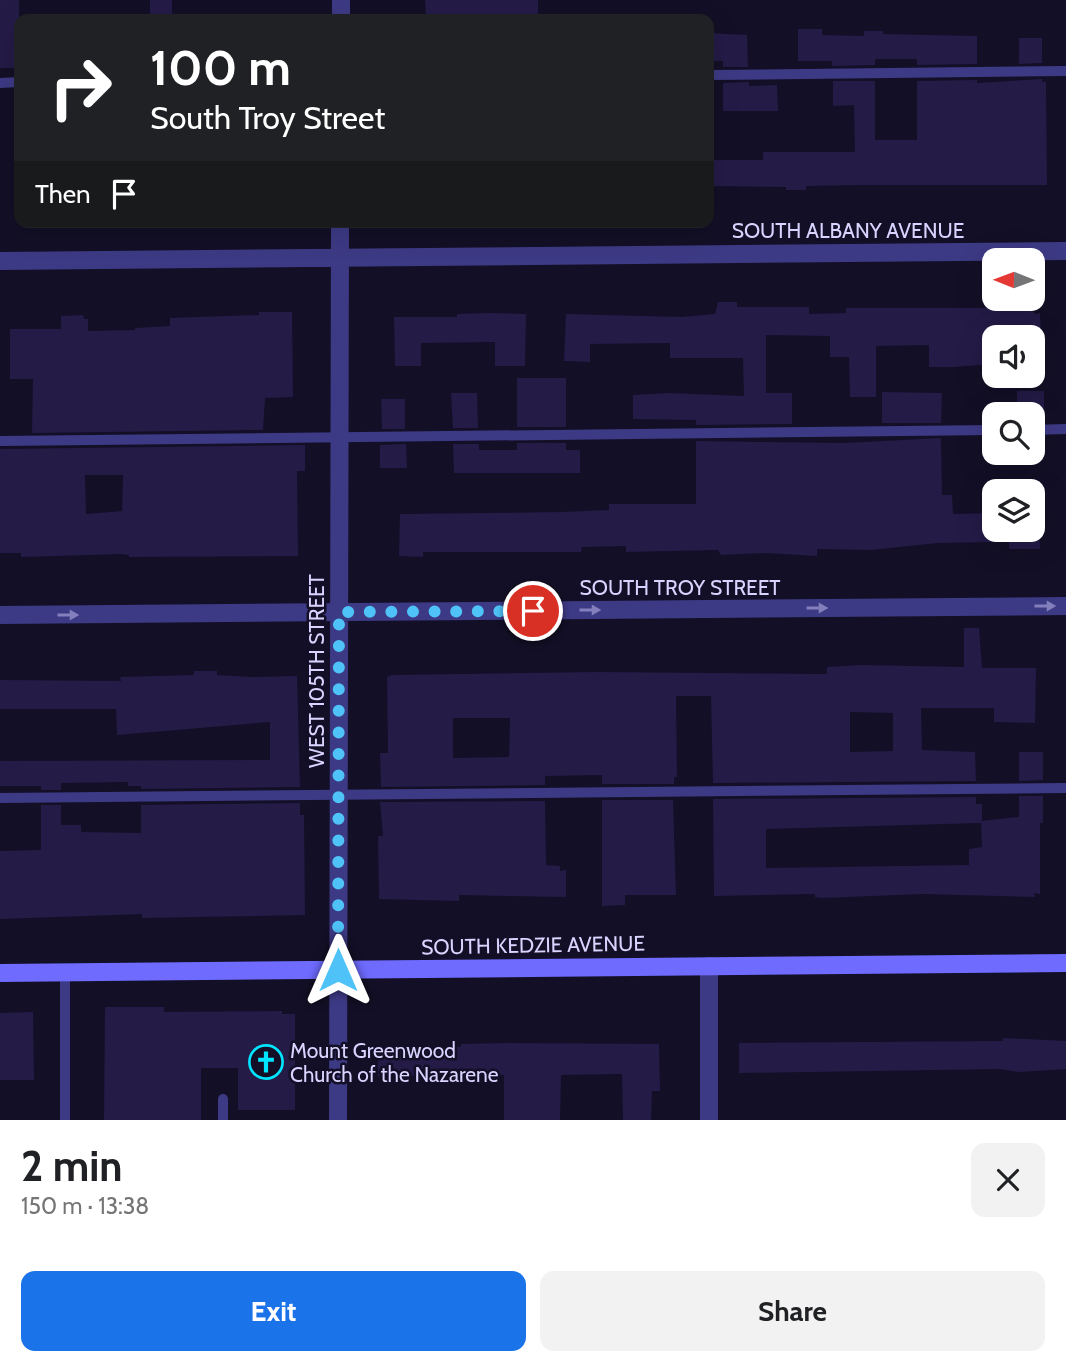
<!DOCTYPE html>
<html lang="en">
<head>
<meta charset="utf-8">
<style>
  :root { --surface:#fff; --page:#f2f2f2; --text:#202124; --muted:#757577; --accent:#1a73e8 }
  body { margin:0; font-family:Cabin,sans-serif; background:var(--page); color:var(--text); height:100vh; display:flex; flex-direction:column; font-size:26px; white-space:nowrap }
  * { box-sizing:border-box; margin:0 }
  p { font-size:23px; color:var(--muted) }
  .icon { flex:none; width:38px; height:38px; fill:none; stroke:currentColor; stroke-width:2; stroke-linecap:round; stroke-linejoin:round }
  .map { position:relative; height:1120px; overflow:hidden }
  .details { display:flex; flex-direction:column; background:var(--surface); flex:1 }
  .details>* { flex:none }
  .top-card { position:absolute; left:14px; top:14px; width:700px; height:214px; border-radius:14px; box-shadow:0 7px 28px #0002; background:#202124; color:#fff; overflow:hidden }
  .needle { width:46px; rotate:271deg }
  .controls { position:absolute; left:982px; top:248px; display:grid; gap:14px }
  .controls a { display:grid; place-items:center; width:63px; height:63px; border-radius:14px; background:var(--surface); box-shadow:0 7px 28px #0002; font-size:35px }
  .pin { position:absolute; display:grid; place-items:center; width:60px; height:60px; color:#fff; margin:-30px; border:4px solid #fff; border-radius:50%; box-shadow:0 2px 7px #0007 }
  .me { position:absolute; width:77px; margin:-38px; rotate:0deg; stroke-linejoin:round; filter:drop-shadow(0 0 5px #0008) }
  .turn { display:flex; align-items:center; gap:24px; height:147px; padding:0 21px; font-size:32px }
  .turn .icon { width:91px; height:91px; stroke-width:2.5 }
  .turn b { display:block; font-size:49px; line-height:60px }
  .then { display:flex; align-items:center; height:66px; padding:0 21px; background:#0003; gap:14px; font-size:26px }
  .round { display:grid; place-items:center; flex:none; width:74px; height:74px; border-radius:14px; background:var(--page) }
  .head { display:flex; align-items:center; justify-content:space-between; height:119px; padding:0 21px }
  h1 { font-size:42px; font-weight:800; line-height:52px }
  .button { display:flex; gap:14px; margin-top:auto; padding:14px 21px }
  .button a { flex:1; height:80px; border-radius:14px; background:var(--accent); color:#fff; font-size:28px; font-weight:800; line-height:80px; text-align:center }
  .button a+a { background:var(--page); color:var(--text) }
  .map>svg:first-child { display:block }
</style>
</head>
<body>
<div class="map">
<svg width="1066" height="1120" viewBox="0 0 1066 1120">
  <rect width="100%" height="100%" fill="#130f26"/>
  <path fill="#241b47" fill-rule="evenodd" d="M0,0H19V68H0Z
    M150,0H172V19H150Z
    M425,0H538V19H426Z
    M798,29H822V35L864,36V31H883V34L977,36V64L917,65V59H875V65L832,66V61H798Z
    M709,33L747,35L748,67H723V61H709Z
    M1019,38H1042V63L1019,64Z
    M1042,79V82H1046L1047,185H859L806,186V190H786V187L709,186V160H763V152H855L854,105L833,106V81H875V140H917V81L977,80V83Z
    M749,82V86L777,85L778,111H723V83Z
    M718,302H737V307H809V314L846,313V308H1030L1035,314L1040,313L1041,338H994V364L954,367H929V345L876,346V397H850L849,357H830V336L766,335V393H792V424L696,425V420L633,419V395L670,393L744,396L743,358H670V343L590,344V362L564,361L566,314L682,317L715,314Z
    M259,312H292L293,397L265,398L263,430L32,433L33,379H10V329H61V316L83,315L84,319H88V331L135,330V328L170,326V318L259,315Z
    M490,313L526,314L525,366H495V342L421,343V366H395L394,317H457V314Z
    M517,378H566V427H517Z
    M1017,391H1044V415H1017Z
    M882,392L942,393L941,423H882Z
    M451,393H477L478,428H453Z
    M381,399H405V429H382Z
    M941,438L942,495H952L953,514L994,513V542L938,543L870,550L817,549V556L766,553L721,555L718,550L626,552V546L582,547L581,552H423V557L399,556L400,514L562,512L609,510V504H696V441L844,443Z
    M517,443H566V450H580V473H454L453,444H479V450H517Z
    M406,444L407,468H380V445Z
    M305,445V471H297L298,556L129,557V555L122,554L21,557V553H0V449ZM85,475H123L122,511L86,514Z
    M1009,530H1039L1040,549H1009Z
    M964,628H979L982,668H1036L1035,723L994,722V708H921L922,750L975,752L976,781L713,783L711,696H676L677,777H674V784H602V775L545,776V785L381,787L380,753H388L387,677L392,675L598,672L827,674V667L862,665L964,667ZM850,712L893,713V751L850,752ZM453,718H510L509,757L453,758Z
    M194,671H217V675L251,677L297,676L300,787L141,789V786H128V782L61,783V790H41V786H0V761L270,760V722L117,735L116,709H0V680L121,681L120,677L194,675Z
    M1019,752H1043V780L1019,781Z
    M1019,796H1043V823H1040V894L1034,893L1035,897L923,894L822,898L815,897V894L714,896L713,799L976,797V804H982V821L1019,817ZM981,823L982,847L969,849V865L766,868V829Z
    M602,800H673L676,895H625V905L602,906Z
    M545,801L546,865L560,866V871L566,870V897L459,895V901L379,899L378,836H383L380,802Z
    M300,803V815H304L305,915L142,918V914L0,919V851L41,850V805H61V825H81V832L141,833V805Z
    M105,1007H164V1012L282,1011V1014H295V1110H238V1068H201V1120H104Z
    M33,1012L34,1080H0V1013Z
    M1003,1038L1066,1041V1069L1018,1072L1000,1069L739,1073V1043L1003,1041Z
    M506,1043L659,1044L660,1091H652L651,1120H623L622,1074L561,1075L560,1120H504V1075L378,1076V1047H461V1044Z"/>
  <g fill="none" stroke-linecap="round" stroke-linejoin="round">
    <path stroke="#3d3a85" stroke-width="10" d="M709,75L1066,71
      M0,83L19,82
      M1032,430L1066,429
      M0,441L994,430
      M0,798L1066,788
      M65,1120V972
      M223,1120V1099"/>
    <path stroke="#3d3a85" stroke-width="18" d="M341,19V0
      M0,261L1066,251
      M0,615L1066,606
      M709,966V1120
      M338,1120L340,222"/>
    <path stroke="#6f6bff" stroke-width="18" d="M0,973L1066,963"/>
  </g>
  <defs><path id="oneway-solid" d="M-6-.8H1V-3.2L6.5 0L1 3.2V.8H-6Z" transform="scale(1.75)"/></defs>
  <g fill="#837fbc">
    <use href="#oneway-solid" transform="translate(1045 606)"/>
    <use href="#oneway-solid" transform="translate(817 608)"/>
    <use href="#oneway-solid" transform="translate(590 610)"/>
    <use href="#oneway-solid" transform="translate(68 615)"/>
  </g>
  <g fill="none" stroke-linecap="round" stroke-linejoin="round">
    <path stroke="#4fc3f7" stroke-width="12" stroke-dasharray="0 21.6" d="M338,970L339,612L533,611"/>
  </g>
  <defs>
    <g id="church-ring" transform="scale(1.75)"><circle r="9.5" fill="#130f26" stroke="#00e5ff" stroke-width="1.5"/><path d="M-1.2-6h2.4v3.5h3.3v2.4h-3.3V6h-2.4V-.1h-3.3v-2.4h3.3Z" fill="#00e5ff"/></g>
  </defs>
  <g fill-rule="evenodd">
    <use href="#church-ring" x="266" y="1062"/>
  </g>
  <g text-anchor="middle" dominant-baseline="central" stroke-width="5" stroke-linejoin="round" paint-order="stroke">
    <g font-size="21" fill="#d9d4ff" stroke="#130f26">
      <text x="848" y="230">SOUTH ALBANY AVENUE</text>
      <text x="680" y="587">SOUTH TROY STREET</text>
      <text transform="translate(316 671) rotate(-90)">WEST 105TH STREET</text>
      <text transform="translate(533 945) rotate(-1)">SOUTH KEDZIE AVENUE</text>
    </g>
    <g font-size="21" fill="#d9d4ff" stroke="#130f26" text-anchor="start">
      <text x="290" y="1050">Mount Greenwood<tspan x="290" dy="24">Church of the Nazarene</tspan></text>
    </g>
  </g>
</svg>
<div class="controls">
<a><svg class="needle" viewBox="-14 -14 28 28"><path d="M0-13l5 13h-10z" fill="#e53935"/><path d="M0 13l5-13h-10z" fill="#757577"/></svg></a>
<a><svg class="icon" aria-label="sound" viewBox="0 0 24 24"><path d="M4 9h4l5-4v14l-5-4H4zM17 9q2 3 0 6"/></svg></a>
<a><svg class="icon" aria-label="search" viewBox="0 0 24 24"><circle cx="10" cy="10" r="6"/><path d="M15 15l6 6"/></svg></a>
<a><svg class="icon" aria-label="layers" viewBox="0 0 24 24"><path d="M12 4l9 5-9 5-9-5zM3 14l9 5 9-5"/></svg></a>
</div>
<div class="pin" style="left:533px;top:611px;background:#d93025"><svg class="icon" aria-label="arrive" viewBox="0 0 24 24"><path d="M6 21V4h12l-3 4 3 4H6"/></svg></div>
<svg class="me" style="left:338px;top:970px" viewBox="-20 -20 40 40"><path d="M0-17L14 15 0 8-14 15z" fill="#4fc3f7" stroke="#fff" stroke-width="4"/></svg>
<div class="top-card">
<div class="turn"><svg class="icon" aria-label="right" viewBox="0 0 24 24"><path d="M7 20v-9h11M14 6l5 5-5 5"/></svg><div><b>100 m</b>South Troy Street</div></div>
<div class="then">Then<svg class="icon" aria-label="arrive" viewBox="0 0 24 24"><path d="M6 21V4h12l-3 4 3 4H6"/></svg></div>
</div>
</div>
<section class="details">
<div class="head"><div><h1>2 min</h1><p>150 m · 13:38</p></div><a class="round"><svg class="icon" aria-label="close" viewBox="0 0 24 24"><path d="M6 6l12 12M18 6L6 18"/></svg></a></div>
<div class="button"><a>Exit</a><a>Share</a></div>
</section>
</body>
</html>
